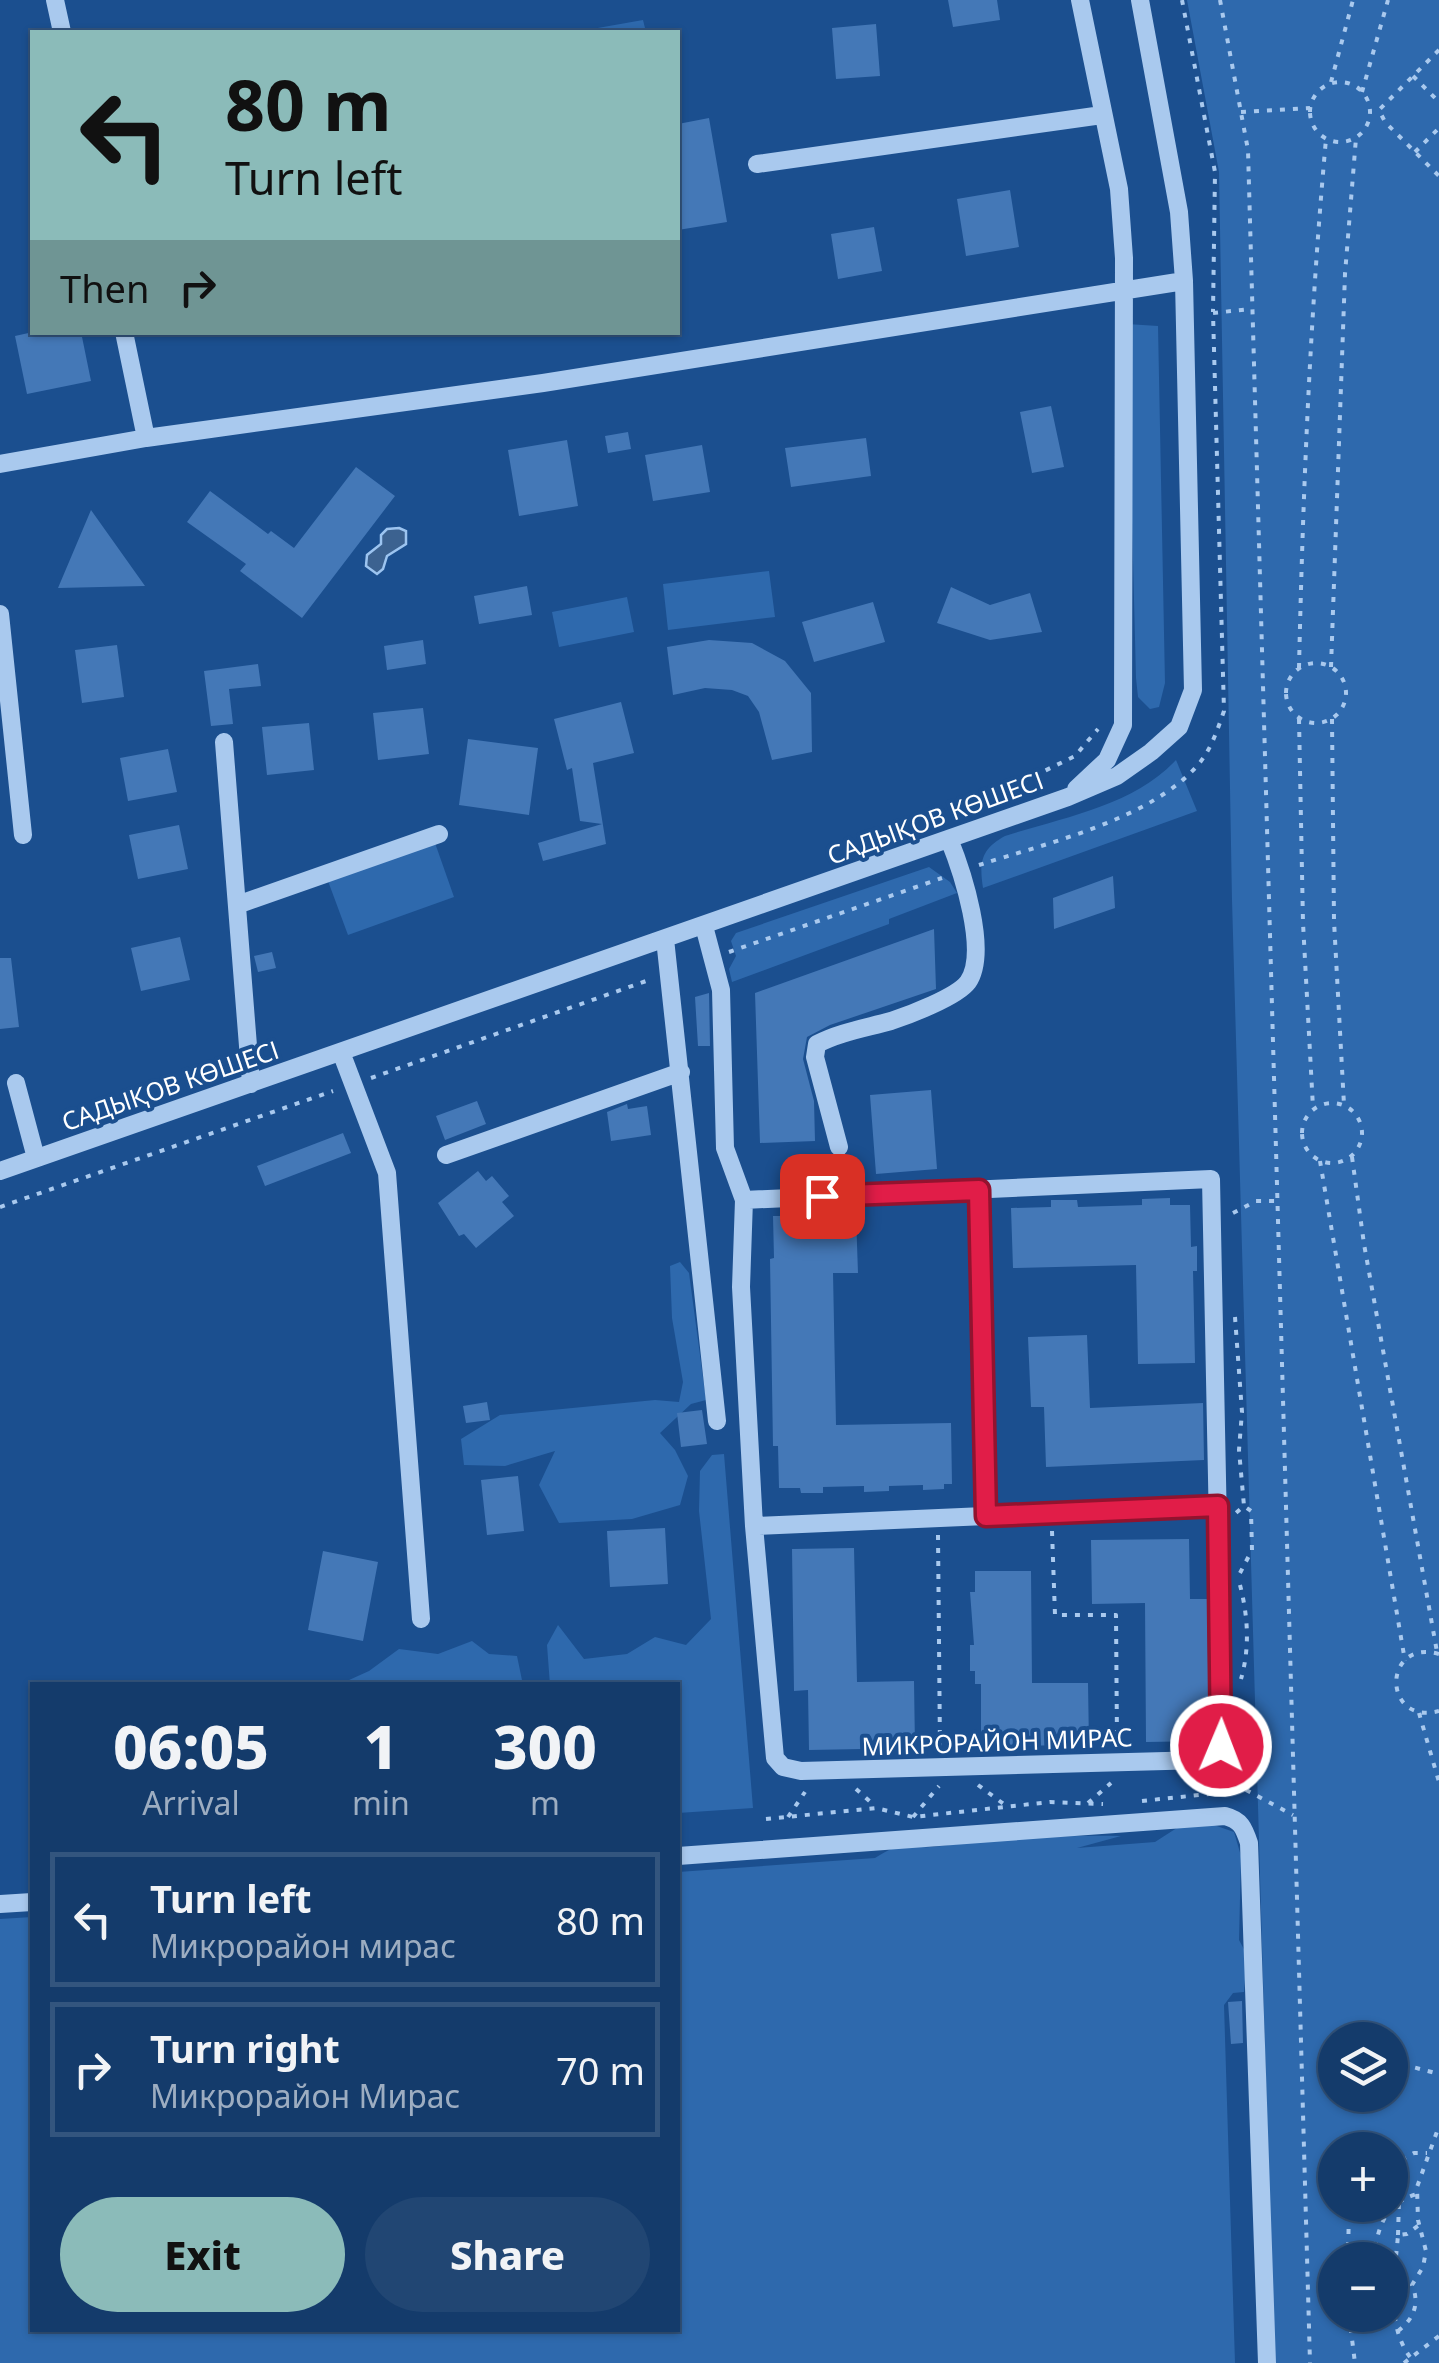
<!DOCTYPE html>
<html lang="en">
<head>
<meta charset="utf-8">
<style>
  :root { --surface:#143b6b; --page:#214673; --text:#f1f3f6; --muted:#9dadc1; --line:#33557e; --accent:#8bbbb9 }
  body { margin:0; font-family:"Noto Sans",sans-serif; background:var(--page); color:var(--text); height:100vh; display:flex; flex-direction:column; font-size:38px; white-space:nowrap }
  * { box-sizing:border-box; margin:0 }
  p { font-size:32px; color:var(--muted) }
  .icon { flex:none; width:55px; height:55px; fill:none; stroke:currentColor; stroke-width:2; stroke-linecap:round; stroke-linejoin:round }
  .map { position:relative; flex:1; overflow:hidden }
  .sheet { position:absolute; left:30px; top:1682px; width:650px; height:650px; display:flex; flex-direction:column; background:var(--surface); border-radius:0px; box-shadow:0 2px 8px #0004,0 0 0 2px var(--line) }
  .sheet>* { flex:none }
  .guide { position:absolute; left:30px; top:30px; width:650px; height:305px; border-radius:0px; box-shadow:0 2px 8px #0004,0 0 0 2px var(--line); background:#8bbbb9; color:#111; overflow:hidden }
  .fabs { position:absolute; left:1318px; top:2022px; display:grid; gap:20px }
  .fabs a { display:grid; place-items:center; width:90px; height:90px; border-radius:50%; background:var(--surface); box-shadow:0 2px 8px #0004,0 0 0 2px var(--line); font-size:50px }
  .pin { position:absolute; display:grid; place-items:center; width:85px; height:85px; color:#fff; margin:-42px; border-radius:20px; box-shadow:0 5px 15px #0006 }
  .me { position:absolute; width:110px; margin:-55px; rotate:1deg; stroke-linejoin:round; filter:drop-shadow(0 0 8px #0008) }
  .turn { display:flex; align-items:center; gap:35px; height:210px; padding:0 30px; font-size:45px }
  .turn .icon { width:130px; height:130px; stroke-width:2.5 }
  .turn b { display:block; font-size:70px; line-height:85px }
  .then { display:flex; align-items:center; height:95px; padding:0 30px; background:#0003; gap:20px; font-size:38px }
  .eta { display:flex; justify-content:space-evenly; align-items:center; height:170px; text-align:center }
  .eta b { font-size:60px; font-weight:800; line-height:70px }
  .button { display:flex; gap:20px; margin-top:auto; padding:20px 30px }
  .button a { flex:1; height:115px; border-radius:60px; background:var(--accent); color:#111; font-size:40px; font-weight:800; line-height:115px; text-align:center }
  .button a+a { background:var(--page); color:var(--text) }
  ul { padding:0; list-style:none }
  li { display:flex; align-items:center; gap:30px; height:135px; margin:0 20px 15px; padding:0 10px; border:5px solid var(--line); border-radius:0px }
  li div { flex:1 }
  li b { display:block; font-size:38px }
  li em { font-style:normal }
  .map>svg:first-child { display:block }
</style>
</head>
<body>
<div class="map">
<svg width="1439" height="2363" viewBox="0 0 1439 2363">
  <rect width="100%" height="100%" fill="#1b4f8f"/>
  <path fill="#2e69ad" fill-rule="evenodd" d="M1187,0H1439V2363H1274L1232,900L1219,172ZM1335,2040H1390V2095H1335ZM1335,2150H1390V2205H1335ZM1335,2260H1390V2315H1335Z
    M643,20L646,32H575Z
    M1127,324L1158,326L1165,683L1159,707L1150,709L1138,697L1136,678Z
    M769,571L775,617L668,630L663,584Z
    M627,597L634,632L559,647L552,612Z
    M1176,760L1197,811L983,888C979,862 981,849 1005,836C1064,817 1133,806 1176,760Z
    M435,843L454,897L348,935L328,881Z
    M929,867L950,882L957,893L889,919V924L732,982L729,969L736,956L731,941L736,933Z
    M680,1262L689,1273L706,1400L691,1404L660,1433L675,1450L688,1476L680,1505L632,1519L559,1523L539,1485L555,1451L505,1466L464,1465L461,1439L500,1415L655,1400L679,1402L683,1382L672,1318L670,1266Z
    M724,1454L753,1808L678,1813V1685H550L547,1645L558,1625L584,1659L627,1654L655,1637L686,1645L711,1619L699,1511L700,1471L712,1455Z
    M472,1641L489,1654L517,1656L523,1685H338L369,1671L399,1649L438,1654Z
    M1183,1824H1211L1234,1832L1241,1856L1239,1940L1247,1955L1244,1992L1233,1993L1224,2005L1235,2363H0V1919L32,1917V2330H678V1872L875,1858C907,1837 909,1851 941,1846C1002,1838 1060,1835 1121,1836L1077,1848L1155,1842Z"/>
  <path fill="#3c6290" stroke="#9cc4f0" stroke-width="2.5" d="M399,528L406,531V544L387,556L383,569L377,574L366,566L367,555L381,544V535L387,529Z"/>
  <path fill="#4478b7" d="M948,0H997L1000,20L953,27Z
    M876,24L880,76L836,79L832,28Z
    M709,118L727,222L678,230V124Z
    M1010,190L1019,247L966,256L957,199Z
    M874,227L882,271L838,279L831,234Z
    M33,332H81L91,381L27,394L15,336Z
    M1051,406L1064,467L1032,473L1020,412Z
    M628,432L631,449L608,453L605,436Z
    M866,438L871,476L791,487L785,448Z
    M567,440L578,506L519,516L508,450Z
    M702,445L710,492L653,501L645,455Z
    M356,467L395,496L302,618L240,571L246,564L187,522L210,491L268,534L271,531L294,548Z
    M91,510L145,586L58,588Z
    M527,586L532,615L479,624L474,596Z
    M951,587L990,605L1030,593L1042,632L990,640L937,623Z
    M873,602L885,642L814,662L802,622Z
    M423,640L426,664L387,670L384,646Z
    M709,640L752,643L785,661L811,693L812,752L772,760L759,712L748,696L732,690L705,688L673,695L667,647Z
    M117,645L124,697L82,703L75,650Z
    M258,664L261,686L229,689L233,724L211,726L204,671Z
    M621,702L634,753L593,763L606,844L543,861L538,843L602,824L580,821L572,768L567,770L554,719Z
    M423,708L429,754L378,760L373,713Z
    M309,723L314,770L267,775L262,727Z
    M468,739L538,748L529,815L459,805Z
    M168,749L177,792L128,801L120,758Z
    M179,825L188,869L138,879L129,835Z
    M1113,876L1115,908L1054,929L1053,898Z
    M934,929L936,989L830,1025L807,1037L803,1059L814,1101L815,1141L760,1143L755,993Z
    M180,937L190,980L141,991L131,948Z
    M272,952L276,968L258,972L254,956Z
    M0,958H11L19,1027L0,1029Z
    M709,993L710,1046H698L695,997Z
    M931,1090L937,1169L876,1174L870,1095Z
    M477,1101L486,1124L445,1140L436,1116Z
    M627,1104L628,1109L647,1106L651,1135L611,1141L607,1112Z
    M343,1133L351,1153L265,1186L257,1166Z
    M478,1171L486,1181L492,1176L509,1196L502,1202L514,1216L476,1248L464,1234L459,1236L438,1203Z
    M1170,1198V1205H1190L1191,1247L1197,1246V1271H1193L1195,1363L1138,1364L1136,1265L1013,1268L1011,1208L1051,1207V1200H1077L1078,1207L1142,1205V1199Z
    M799,1211H825V1216L856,1215L858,1273H833L836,1425L951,1423L952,1484H944V1489L923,1490V1485L889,1486V1491L864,1492V1486L823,1487V1493H801L800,1488H779L778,1446H773L770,1259L774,1258L773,1216H799Z
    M1087,1335L1090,1408L1203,1403L1204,1460L1046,1467L1044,1407H1031L1028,1337Z
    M487,1402L490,1420L466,1423L463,1406Z
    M702,1410L707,1444L681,1447L677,1413Z
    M518,1476L524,1531L487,1535L481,1480Z
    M665,1528L668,1584L610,1587L607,1531Z
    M1189,1539L1190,1599H1207L1209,1729H1206V1741L1146,1742L1145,1603L1092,1604L1091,1540Z
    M854,1548L857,1682L914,1681L915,1748L809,1750L808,1690L794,1691L792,1549Z
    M323,1551L378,1562L363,1641L308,1630Z
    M975,1571H1031L1032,1683H1088L1089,1745L981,1746V1684H975V1671H970V1645H974L970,1592H975Z
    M1242,2001L1243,2043L1231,2044L1228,2002Z"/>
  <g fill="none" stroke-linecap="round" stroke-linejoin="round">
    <path stroke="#a9c9ee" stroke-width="4" stroke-dasharray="5 8" stroke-linecap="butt" d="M1182,0L1215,172L1213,312
      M1220,0L1248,150L1310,2363
      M1439,50L1379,110L1385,122L1439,176
      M1413,76L1439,102
      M1331,82L1353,0
      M1310 112a30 30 0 1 1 60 0a30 30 0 1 1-60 0Z
      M1362,92L1388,0
      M1241,112L1310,108
      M1415,152L1439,128
      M1286 693a30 30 0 1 1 60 0a30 30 0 1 1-60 0Z
      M1331,667L1345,274L1356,138
      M1299,668C1303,491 1310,316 1326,139
      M1299,719L1303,923L1313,1108
      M1332,719L1334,921L1344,1105
      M889,841L885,832L1028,779L1075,756L1098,729
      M979,865C1047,843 1149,820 1197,766C1211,750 1217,731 1224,711L1213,313L1251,309
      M729,952L942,878
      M371,1078L649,980
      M1302 1133a30 30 0 1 1 60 0a30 30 0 1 1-60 0Z
      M1352,1157L1364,1244L1437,1652
      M1320,1161L1405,1661
      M0,1207L333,1091
      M1233,1213L1256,1201H1275
      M1235,1317L1242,1412L1239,1450L1244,1506L1236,1513
      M1052,1531L1055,1615H1116L1117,1741
      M938,1535L940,1750
      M1240,1573L1252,1550L1251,1511L1244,1506
      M1240,1585C1248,1616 1250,1648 1241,1679
      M1439,1654C1382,1638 1382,1726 1439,1711
      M1419,1713L1439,1782
      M978,1785L1009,1808
      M856,1789L875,1806
      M1246,1790L1293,1815
      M1142,1801L1246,1790L1254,1779L1242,1738
      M1088,1803L1111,1783
      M788,1817L805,1792
      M913,1817L939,1786
      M766,1819L876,1808L913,1817L1050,1802L1103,1804
      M1322,2055H1335
      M1390,2061L1439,2074
      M1390,2166L1414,2153H1427
      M1398,2235L1399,2200
      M1348,2260L1349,2205
      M1373,2260C1378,2227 1384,2204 1417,2194
      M1349,2315L1355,2363
      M1398,2331C1414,2319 1420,2303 1412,2285L1423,2267L1426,2251L1418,2220L1417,2187L1439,2126
      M1410,2357C1385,2323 1395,2274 1398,2235L1407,2234L1419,2225
      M1404,2363L1439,2336"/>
    <path stroke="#a9c9ee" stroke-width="18" d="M55,0L62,32
      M757,164L1102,115
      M124,332L146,438
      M0,464L146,438L543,383L1184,281
      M0,614L23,835
      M224,742L251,1084
      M1076,789L1107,760L1123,725L1124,258L1119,189L1080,0
      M237,905L439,834
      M704,926L721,990L725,1148L744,1200L741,1287L754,1526L775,1758L783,1767L801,1771L1203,1760C1220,1752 1221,1744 1222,1727L1211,1179L744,1200
      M665,939L717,1421
      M341,1052L387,1173L421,1619
      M16,1083L36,1158
      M839,1147L815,1057L817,1044C840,1032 866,1028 891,1021C909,1015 957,997 968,982C989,952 962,871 949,839
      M446,1155L681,1072
      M0,1171L1068,797L1117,776L1151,752L1179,727L1193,690L1184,281L1179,212L1140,0
      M979,1189L986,1516
      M754,1526L1218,1506
      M678,1856L1225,1816C1241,1820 1244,1828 1249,1843L1267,2363
      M0,1904L32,1902"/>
  </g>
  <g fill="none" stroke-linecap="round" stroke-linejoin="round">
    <g stroke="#92132f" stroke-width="25">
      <path id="route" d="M822,1196L979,1190L986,1516L1218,1506L1221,1746"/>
    </g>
    <use href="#route" stroke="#e11d48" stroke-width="18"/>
  </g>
  <g text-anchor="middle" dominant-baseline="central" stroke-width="8" stroke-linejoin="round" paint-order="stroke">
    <g font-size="25" fill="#fff" stroke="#1b4f8f">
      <text transform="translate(935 817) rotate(-20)">САДЫҚОВ КӨШЕСІ</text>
      <text transform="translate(170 1085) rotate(-19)">САДЫҚОВ КӨШЕСІ</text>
      <text transform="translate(997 1741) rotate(-2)">МИКРОРАЙОН МИРАС</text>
    </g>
  </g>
</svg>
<div class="fabs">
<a><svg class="icon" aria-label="layers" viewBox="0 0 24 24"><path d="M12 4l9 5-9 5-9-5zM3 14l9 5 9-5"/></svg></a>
<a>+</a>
<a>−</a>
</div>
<div class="pin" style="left:822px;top:1196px;background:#d93025"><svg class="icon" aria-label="arrive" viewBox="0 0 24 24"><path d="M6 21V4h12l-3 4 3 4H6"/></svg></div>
<svg class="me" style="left:1221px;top:1746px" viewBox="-20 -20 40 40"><circle r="17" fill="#e11d48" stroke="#fff" stroke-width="3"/><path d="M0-11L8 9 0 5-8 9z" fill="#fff"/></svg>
<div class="guide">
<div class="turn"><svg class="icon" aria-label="left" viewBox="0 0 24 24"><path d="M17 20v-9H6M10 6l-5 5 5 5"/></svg><div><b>80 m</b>Turn left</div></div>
<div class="then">Then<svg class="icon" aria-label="right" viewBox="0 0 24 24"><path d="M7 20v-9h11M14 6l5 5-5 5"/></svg></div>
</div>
<section class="sheet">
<div class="eta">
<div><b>06:05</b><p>Arrival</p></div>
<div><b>1</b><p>min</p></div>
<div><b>300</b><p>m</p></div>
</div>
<ul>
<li><svg class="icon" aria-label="left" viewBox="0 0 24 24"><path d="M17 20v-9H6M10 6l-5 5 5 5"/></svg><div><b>Turn left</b><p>Микрорайон мирас</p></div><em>80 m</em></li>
<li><svg class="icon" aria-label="right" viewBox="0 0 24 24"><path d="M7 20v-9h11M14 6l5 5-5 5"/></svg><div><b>Turn right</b><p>Микрорайон Мирас</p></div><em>70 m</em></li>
</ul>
<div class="button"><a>Exit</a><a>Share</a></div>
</section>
</div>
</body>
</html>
